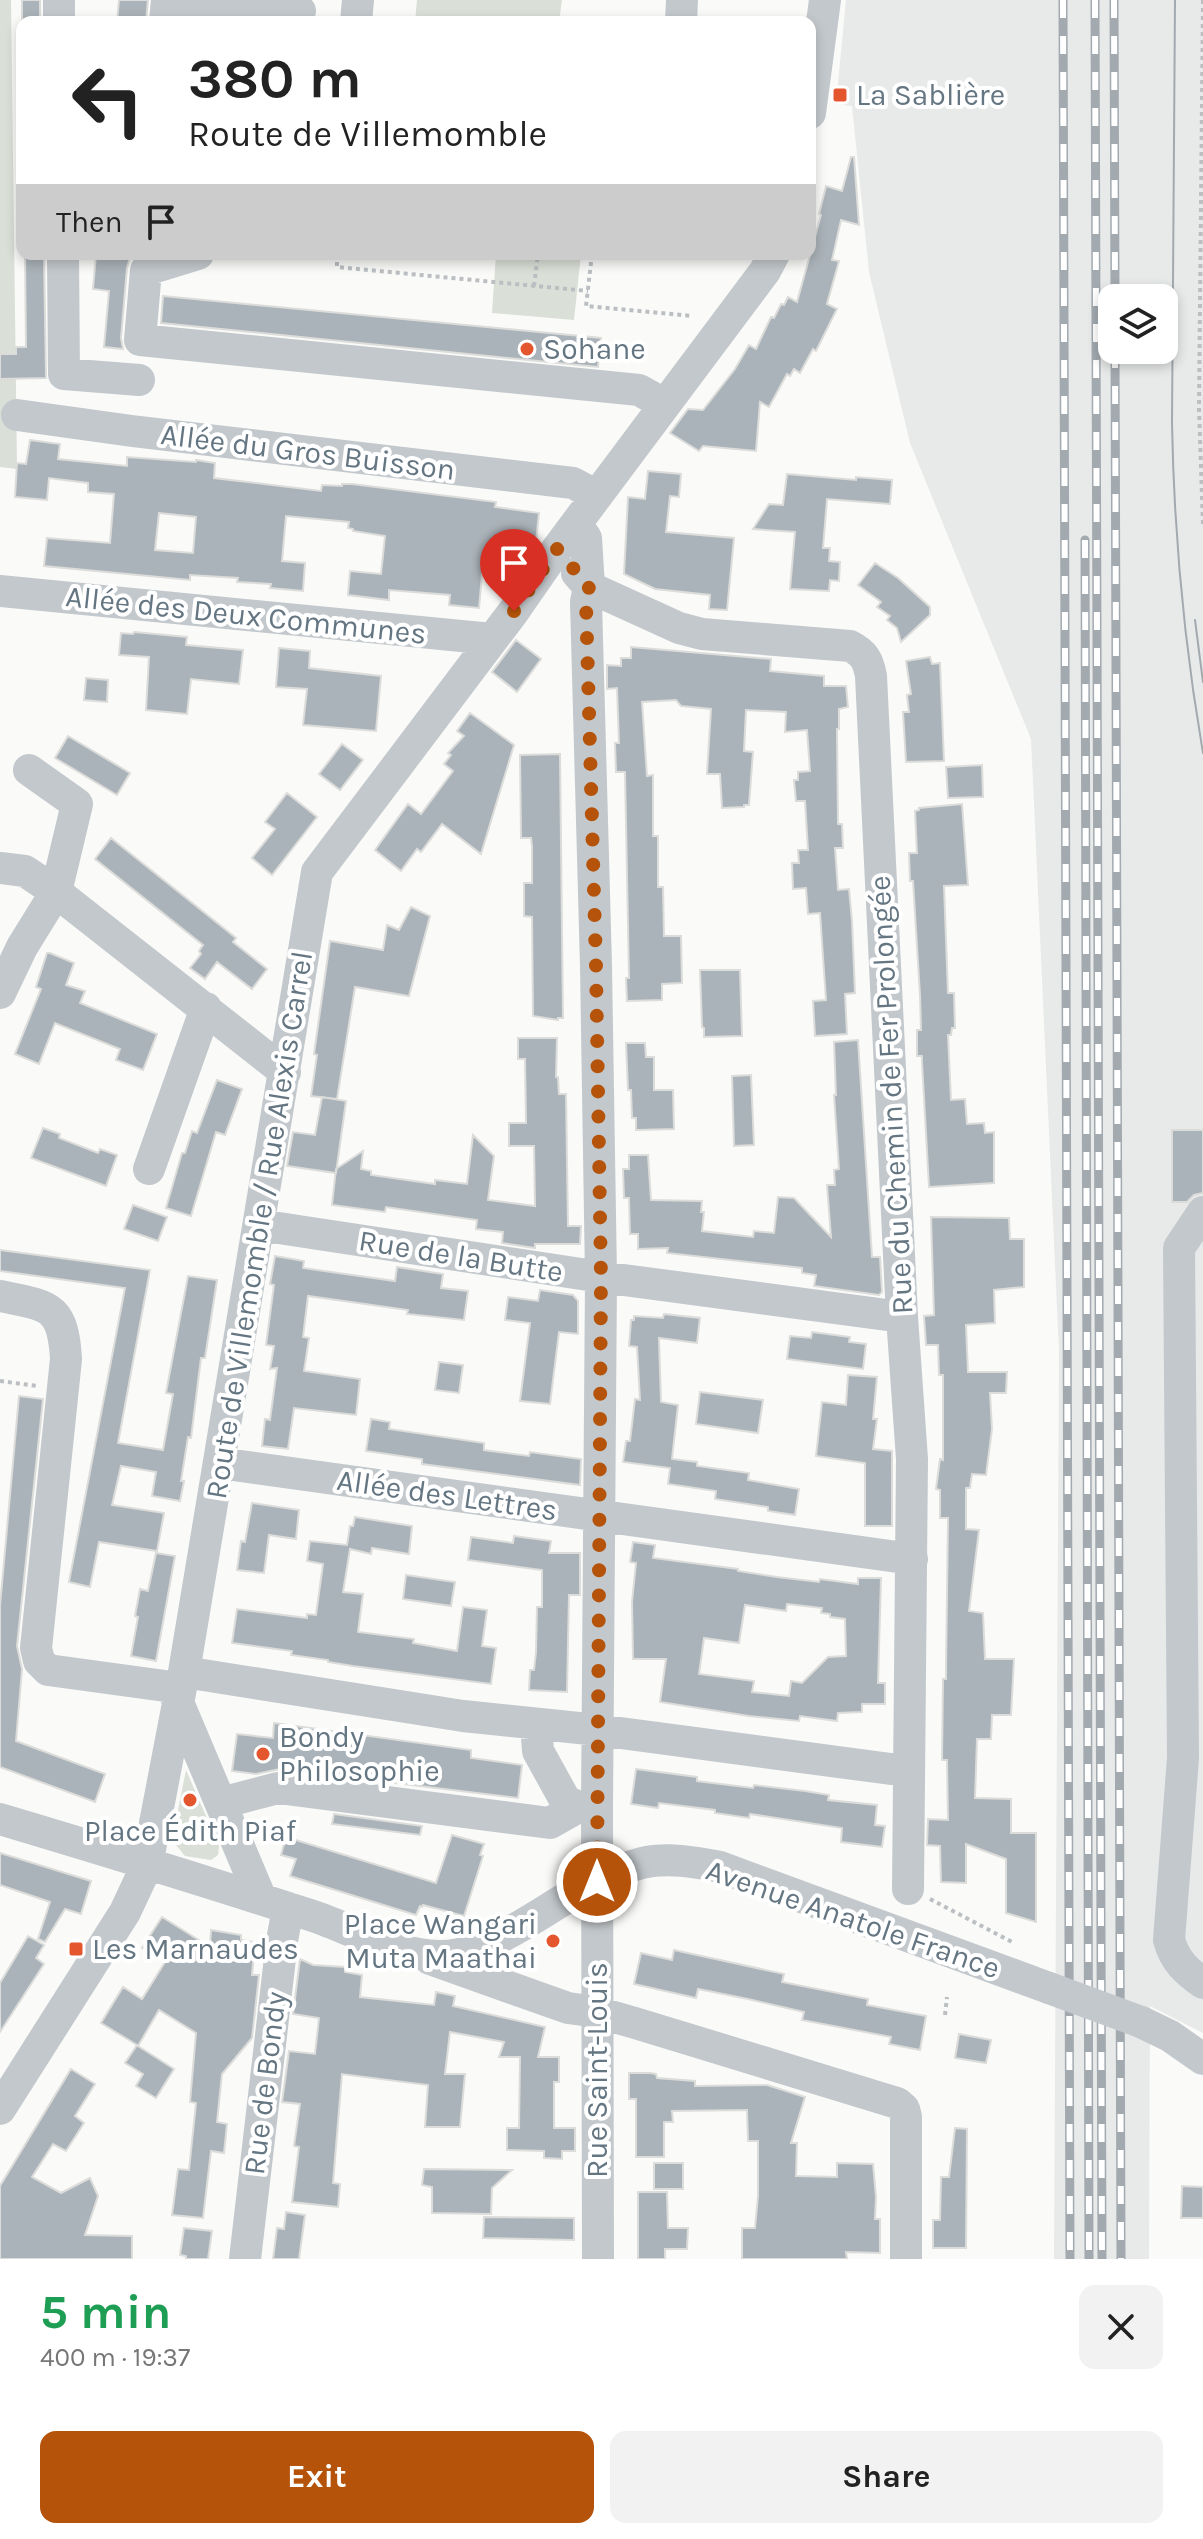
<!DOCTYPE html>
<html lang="en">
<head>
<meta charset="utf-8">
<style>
  :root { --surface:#fff; --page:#f2f2f2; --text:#222; --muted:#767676; --accent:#b45309 }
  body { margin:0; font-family:Karla,sans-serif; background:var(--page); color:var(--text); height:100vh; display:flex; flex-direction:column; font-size:30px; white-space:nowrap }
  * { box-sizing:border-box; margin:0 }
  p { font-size:26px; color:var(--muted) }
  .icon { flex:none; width:44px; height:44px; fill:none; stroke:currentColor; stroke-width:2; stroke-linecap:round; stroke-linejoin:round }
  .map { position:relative; height:2259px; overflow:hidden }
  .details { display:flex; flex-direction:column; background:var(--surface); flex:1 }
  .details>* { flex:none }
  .top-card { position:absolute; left:16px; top:16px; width:800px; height:244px; border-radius:16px; box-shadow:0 4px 12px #0003; background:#fff; color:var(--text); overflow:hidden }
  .fabs { position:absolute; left:1098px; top:284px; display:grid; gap:16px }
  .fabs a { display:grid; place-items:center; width:80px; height:80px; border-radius:16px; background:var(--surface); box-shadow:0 4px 12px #0003; font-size:40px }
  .pin { position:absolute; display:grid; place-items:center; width:68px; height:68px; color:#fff; margin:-82px -34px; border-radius:50% 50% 50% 0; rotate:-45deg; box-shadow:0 0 8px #0007 }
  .pin .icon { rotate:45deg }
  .me { position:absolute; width:88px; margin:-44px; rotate:0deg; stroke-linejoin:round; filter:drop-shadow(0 0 6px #0008) }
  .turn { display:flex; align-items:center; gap:28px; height:168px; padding:0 40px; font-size:36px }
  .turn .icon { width:104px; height:104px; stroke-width:2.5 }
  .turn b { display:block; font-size:56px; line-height:68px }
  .then { display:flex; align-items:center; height:76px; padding:0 40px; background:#0003; gap:16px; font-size:30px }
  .round { display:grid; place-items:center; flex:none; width:84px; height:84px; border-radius:16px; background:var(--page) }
  .overview { display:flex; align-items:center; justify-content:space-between; height:136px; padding:0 40px }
  h1 { font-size:48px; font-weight:700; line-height:60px; color:#1e9e55 }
  .action { display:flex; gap:16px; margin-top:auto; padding:16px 40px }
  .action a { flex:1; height:92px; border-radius:16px; background:var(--accent); color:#fff; font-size:32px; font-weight:700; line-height:92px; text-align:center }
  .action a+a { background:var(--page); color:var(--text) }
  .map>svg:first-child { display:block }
</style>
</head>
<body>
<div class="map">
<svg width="1203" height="2259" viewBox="0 0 1203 2259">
  <rect width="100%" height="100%" fill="#fafaf8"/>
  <path fill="#e8e9e9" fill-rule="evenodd" d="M846,0H1203V2033L1150,2006L1149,2259H1054L1059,1351L1031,739L910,443L869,272L852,106L836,104ZM1112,298H1164V350H1112Z"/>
  <path fill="#dadfd7" d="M0,0H11L17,469L0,467Z
    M417,0H562L559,22H415Z
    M496,254H581L574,320L492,313Z
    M186,1770L219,1846L218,1855L211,1860L185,1856L176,1845L174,1830Z"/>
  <path fill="#aab3b9" stroke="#dcdcda" stroke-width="2" fill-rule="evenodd" d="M22,0H40V22H22Z
    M119,0H148L146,22H117Z
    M851,157H854L859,225L841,220L832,260L839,261L827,304L837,309L816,351L813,349L800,373L794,369L790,376L787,374L769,407L760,402L756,451L703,446L699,451L670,433L688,409L703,410L735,369L749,345L756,349L771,317L774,318L781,304L784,305L788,297L797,302L821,215L819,214L826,186L842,191Z
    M25,254H44L46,378L0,379V354H16V347H26Z
    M96,254H131L127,268L121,338L123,349L104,347L109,291L93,289Z
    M163,296L601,338L598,367L161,323Z
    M30,440L60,444L58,459L127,466V457L196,462V460L215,463L214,478L321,491L322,485L342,486V484H352L496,502L495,507L539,513L536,542L525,540L521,563L500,561L497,577L482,575L479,608L449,605L450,595L389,590V600L348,595L350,571L381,574L385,536L353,531V529L348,528L349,522L286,516L282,561L305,563L303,591L270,588L271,584L237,582L238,578L190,575V580L44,566L47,538L110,543L114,494L88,492V483L49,478L47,500L15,497L17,463L26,464ZM159,513L196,517L193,553L155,550Z
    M648,471L681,474L679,497L670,496L666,532L734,538L727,610L709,609L710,595L655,589L624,574L628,497L645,499Z
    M787,474L856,480V477L892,480L890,504L827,499L823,548H830L829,561L840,562L839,581L830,580L829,591L790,589L795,532L753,529L769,504L783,505Z
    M875,563L898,578L930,607V615L901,642L897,628L887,620L890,616L877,607L881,602L858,585Z
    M134,632L187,637L186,645L243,650L239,684L191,679L187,714L146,710L149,657L119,655L121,633L133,634Z
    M516,640L541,659L517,692L492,672Z
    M631,647L771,659L770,671L824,676V686H846L848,707L839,709V729H837L838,824H842L843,848H835L838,890L849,889L852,921L855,993L845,994L847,1034L815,1036L813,1001L826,1000L820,913L808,914L806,888L793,889L792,863H799L798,850H808L805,801H796L794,780H798V772L810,771L807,730L785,732L786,712L746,710L744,751L753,752L749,805H744V807L722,808L720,774H707L711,709L681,706L676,700L642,702L647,776L653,775V836H658V887H663L664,936H681L682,983L662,984V1000L627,1001L626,978H629L625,772H616L615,743H619L617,688L607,689V665L621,666V658H631Z
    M279,648L310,651L309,668L381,676L376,731L303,725L307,689L276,687Z
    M930,657L932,664L940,663L944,761L906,762L903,712H909L907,695L911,694L906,661Z
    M86,678L108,680L107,702L84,700Z
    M470,713L514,745L481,854L442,824L421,852L417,849L401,871L375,850L408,804L421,814L453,771L444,764L451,755L448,753L464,736L457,731Z
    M68,736L130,773L117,795L55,758Z
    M342,744L363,760L340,790L319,774Z
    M560,754L563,1018H558V1020L533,1016L532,917L524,916V883H532V846L531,838H521L520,755Z
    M982,765L983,797L948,798L946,767Z
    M287,793L317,817L272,875L252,858L275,829L265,822Z
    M962,804L968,885L944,886L948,993H954L955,1028H952L951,1035H948L951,1100L965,1099L967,1124L984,1123L985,1133L994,1132V1183L929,1187L922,1062V1056H917V1030H921L920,995L913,881H910L909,853H917L915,811L919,810V808Z
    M111,838L236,938L233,942L267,969L252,989L217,962L205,979L190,968L201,954L199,951L203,945L95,859Z
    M411,907L430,916L409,996L355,987L337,1099L311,1096L317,1055L314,1054L330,941L383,950L387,925L399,930Z
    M47,953H50L74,963L66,985L85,991L80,1003L157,1034L143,1070L116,1060L120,1049L55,1023L39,1064L15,1054L41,989L36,987Z
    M700,970H740L742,1036L704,1037V1028L702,1027Z
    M518,1038H557L556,1077H558L559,1094H566L568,1226H581L580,1244H535V1248L502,1243L503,1232L476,1229L477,1220L386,1207L385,1212L332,1205L336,1169L363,1151L361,1169L371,1171V1175L435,1184V1180L467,1184L473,1135L494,1156L488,1200L535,1206L534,1146H509V1123H526L525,1059H518Z
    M858,1040L872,1257H880L882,1292L879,1295L814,1286L816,1275L802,1273V1268L667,1253L668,1248L638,1249V1234H630L629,1198H624L623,1169H629V1155H648L651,1200L702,1201L701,1212H704L702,1231L753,1237L754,1231L774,1233L778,1197L794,1198L831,1237L827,1185H835L834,1170L839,1169L834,1095H836L834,1042Z
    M626,1043H645L646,1057H654V1090H673L674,1129L636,1130V1118H632L631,1090H628Z
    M751,1075L754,1145L734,1146L732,1076Z
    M217,1080L242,1089L225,1135L216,1132L191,1216L166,1208L182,1153H185L192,1131L197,1133Z
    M322,1097L346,1101L336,1173L287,1166L293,1132L315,1135Z
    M43,1128L60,1134L59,1138L98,1153L100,1149L117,1155L106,1186L31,1158Z
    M1172,1130H1203V1193L1194,1195L1187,1202H1172Z
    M133,1205L167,1217L158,1241L124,1229Z
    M931,1217L1009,1218L1010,1239H1024V1287L994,1290L995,1323L966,1325L968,1372H1007L1006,1393H990L992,1429L986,1475L972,1474L970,1488H966V1529L979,1530L969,1611L983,1613L985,1659H1014L1011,1715H992L991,1739H977L975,1798L1011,1799V1833H1036V1922L1006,1913V1859L966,1844V1883L941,1882L940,1846L927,1845L928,1819L948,1820L947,1760H942L943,1679H946V1669L948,1518H940V1490L936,1489L940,1459L943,1460V1375H939L938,1345H926L924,1316L934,1315Z
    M0,1250L150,1270L118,1443L163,1450L173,1394L166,1393L188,1276L217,1280L205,1358H201L191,1438L188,1437L181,1481H184L180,1501L152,1496L156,1472L121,1466L112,1505L164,1513L157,1551L99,1542L90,1587L69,1582L125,1288L0,1271Z
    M275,1256L304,1261L303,1268L395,1281L397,1267L443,1274L441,1288L468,1291L464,1320L407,1314L408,1310L308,1296L303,1337L309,1338L304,1371L360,1379L356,1415L294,1408L288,1449L262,1446L265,1419L270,1420L277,1368L270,1369L274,1346L266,1345L274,1285L270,1284Z
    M540,1290L573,1295L578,1301V1334L559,1332L550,1404L520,1401L530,1323L505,1320L508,1297L538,1301Z
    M664,1314L700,1318L697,1343L659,1338L661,1402L678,1405L672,1459L697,1462V1466L749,1473L748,1480L799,1489L795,1515L768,1511V1507L715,1499L716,1491L668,1484L670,1468L623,1462L626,1441H630L635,1399L640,1400L637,1347L629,1346L631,1320H634V1316L663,1318Z
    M812,1332L850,1337L849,1342L866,1344L863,1369L787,1359L790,1336L811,1338Z
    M439,1362L463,1365L459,1393L435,1390Z
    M848,1375L877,1377L873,1419H877L873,1449L892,1451V1526H865V1463L816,1456L822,1402L846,1405Z
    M700,1392L763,1400L758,1433L696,1424Z
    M19,1396L43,1399L17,1646L22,1669L16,1741L105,1774L95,1802L0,1767V1606Z
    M371,1419L390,1422L389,1429L484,1443V1450L529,1456L530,1452L581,1459L580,1485L422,1464V1459L366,1451Z
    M252,1503L299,1510L296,1539L269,1535L264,1573L237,1570L241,1541L245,1542Z
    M355,1517L412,1526L409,1554L372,1548L371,1554L350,1549L343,1592L363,1594L358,1632L414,1639L413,1643L457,1651L463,1607L487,1610L482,1646L496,1648L491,1684L353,1666L328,1662V1660L291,1655L292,1651L232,1643L237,1609L307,1618V1614L316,1615L323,1564L307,1561L310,1541L347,1545L350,1526H353Z
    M514,1536L551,1541L549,1553H580V1595H569L567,1692L529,1690L530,1670H534L536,1652L537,1607H542V1570L468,1560L471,1537L513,1543Z
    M633,1542L655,1545L653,1558L738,1569V1571L777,1577L819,1582L820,1579L858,1584V1578H881L878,1683H885V1704H862V1712L838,1713L837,1721L800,1716L799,1721L749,1716L660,1702L666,1659H633L632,1602L636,1563L630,1562ZM787,1604L822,1608L821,1613L830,1614V1617L845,1619L846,1656L828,1657L802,1683L791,1681L789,1696L752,1692L754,1681L699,1674L704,1638L739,1643L745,1605L786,1611Z
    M156,1553L175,1556L156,1661L131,1656L138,1617L135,1616L140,1589L148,1591Z
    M406,1575L455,1582L451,1606L403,1599Z
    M274,1723L471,1750V1758L522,1765L518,1798L280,1769L256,1774L232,1771L237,1734L273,1738Z
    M636,1769L697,1777V1781L753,1788L754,1785L805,1791L829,1795L828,1800L877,1805L875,1825L885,1826L882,1847L841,1842L842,1828L750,1814L749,1818L715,1813V1810L659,1803L658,1808L631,1804Z
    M334,1814L422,1826L420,1835L332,1824Z
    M452,1835L484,1844L480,1855L483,1856L464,1916L423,1905L422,1907L420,1906L416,1915L290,1876L296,1859L281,1855L286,1837L436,1883Z
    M0,1853L91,1881L81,1914L65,1909L45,1942L38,1939L50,1902L0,1885Z
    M162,1917L210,1947L211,1930L241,1935V1940L255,1942L252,1975H259L252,2038L222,2074L217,2122L227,2124L224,2153L211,2151L203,2218L172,2215L178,2169L189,2170L196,2103L190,2102L196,2033L159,2010L138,2046L174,2069L156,2098L136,2086L143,2074L125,2063L137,2045L101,2023L123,1987L142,1999L165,1962L142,1948Z
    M28,1936L44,1945L36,1958L44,1964L0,2032V1983Z
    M674,1950L784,1974L782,1982L868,1999L867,2005L926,2016L920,2050L889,2044L891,2037L802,2020L804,2012L748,1999L698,1989L696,1998L634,1984L641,1953L672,1960Z
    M300,1959L313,1965L345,1967V1972L362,1975L360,1997L434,2005L436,1992L455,1996L453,2006L545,2027L538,2057H559V2082H554V2128H575V2151H562V2159L544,2158V2151L507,2150V2128H519L520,2057H499L504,2042L450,2032L445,2074H465L460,2127H425L428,2085L342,2074L333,2183L340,2184L338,2207L292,2202L299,2147L294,2146L300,2104L282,2102L289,2051L315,2054L319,2018L293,2014Z
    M959,2034L991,2040L986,2063L955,2058Z
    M71,2069L95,2084L75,2116L84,2123L66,2151L53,2144L32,2177L61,2193L90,2178L98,2196L85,2235L132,2236V2259H0V2186Z
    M629,2073H650L656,2074L657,2078L695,2081V2086L767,2085L805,2097L791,2143H797L796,2176L837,2177V2163L873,2164L876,2197L875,2219H880V2253L846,2252L847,2259H742V2228H755L758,2196V2141H748L747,2110L672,2111L673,2122H664V2157H636V2099H629Z
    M955,2128L967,2129L966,2248H933V2220H940L941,2177H949Z
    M654,2163H683V2189H654Z
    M424,2169L512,2170L492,2188L491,2214L432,2213V2187L422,2185Z
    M1182,2186L1203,2187V2218H1181Z
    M638,2192H667L668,2228H688L687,2249H665V2259H638Z
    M286,2212L305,2215L299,2259H273L277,2228L284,2229Z
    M484,2217L574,2218V2240L483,2238Z
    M184,2228L212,2231L208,2259H186V2256L180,2255Z"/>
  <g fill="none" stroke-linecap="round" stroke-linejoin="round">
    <path stroke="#bbbfc2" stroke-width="4" stroke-dasharray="4 4" stroke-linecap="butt" d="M1203,0L1199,408L1203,525
      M337,254V267L588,291
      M592,254L586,306L693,316
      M534,286L538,254
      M0,1381L37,1386
      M930,1899L1014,1943
      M945,2015L947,1997"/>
    <path stroke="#c3c8cc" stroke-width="32" d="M59,0V22
      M181,0L300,11
      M165,22L167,0
      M356,22L358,0
      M681,22L682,0
      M810,113L825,0
      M63,254L64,374L139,380
      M198,254L146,270L140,340L639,390L664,404
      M17,415L132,431L573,483L597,496
      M577,525L586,538L589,587L586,602L596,966L601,1277L597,1808L598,2259
      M577,573L589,587L679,628L702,634L850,646C864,653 868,660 871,676L902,1317L912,1459L908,1889
      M0,591L492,639
      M0,868L25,871L56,892L285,1072
      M0,993L22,947L56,892L77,804L29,770
      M149,1169L206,1008
      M1203,1212L1179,1248L1183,1758L1169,1940C1175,1961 1186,1971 1203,1983
      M259,1225L601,1277L902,1317
      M0,1296C49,1306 63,1305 66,1359L36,1648L39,1661L48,1670L180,1688
      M219,1463L912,1559
      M184,1672L463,1716L598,1730L891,1769H909
      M177,1700L261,1899
      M536,1725L538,1751L565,1800L578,1807L597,1808
      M221,1803L278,1788L550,1823L578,1807
      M0,1819C104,1850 209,1882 313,1916C352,1929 398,1956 439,1956C464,1957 487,1944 508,1933C551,1910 594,1875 642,1863C667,1857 695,1862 720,1867L1049,1988
      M430,1959L568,2008L597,2012L635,2023L897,2103L904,2109L906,2117V2259
      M1141,2022L1170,2036L1203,2059
      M0,2109L125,1912L147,1865L184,1672L317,872L514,611L557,549L765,271L774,254
      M245,2259L282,1941L288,1908"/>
    <path stroke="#a2aab0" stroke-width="2" d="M1175,0L1172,423C1174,535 1184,643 1203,753
      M1195,620L1203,682"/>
    <g stroke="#a2aab0" stroke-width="9">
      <path id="rail" d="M1063,0L1070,2259
        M1095,0L1102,2259
        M1114,0L1115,298
        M1115,350L1121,2259
        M1085,540L1089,2259"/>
    </g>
    <use href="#rail" stroke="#fff" stroke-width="6" stroke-dasharray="18" stroke-linecap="butt"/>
    <path stroke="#c3c8cc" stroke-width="32" d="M1049,1988L1141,2022"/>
  </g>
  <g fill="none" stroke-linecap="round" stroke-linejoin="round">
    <path stroke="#b45309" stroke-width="14" stroke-dasharray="0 25.2" d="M514,611L557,549L589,587L586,602L596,966L601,1277L597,1882"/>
  </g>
  <g fill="#e4572e" stroke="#fff" stroke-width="3">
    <rect x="832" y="87" width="16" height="16" rx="4"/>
    <circle cx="527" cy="349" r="8"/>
    <circle cx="263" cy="1754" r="8"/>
    <circle cx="190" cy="1800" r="8"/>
    <circle cx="553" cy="1941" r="8"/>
    <rect x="68" y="1941" width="16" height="16" rx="4"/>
  </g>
  <g text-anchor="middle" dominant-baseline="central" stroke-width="8" stroke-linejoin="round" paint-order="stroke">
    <g font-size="30" fill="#657683" stroke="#fff" text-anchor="start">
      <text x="856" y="95">La Sablière</text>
      <text x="543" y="349">Sohane</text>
      <text x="279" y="1737">Bondy<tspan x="279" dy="34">Philosophie</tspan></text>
      <text x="190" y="1831" text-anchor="middle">Place Édith Piaf</text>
      <text x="537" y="1924" text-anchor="end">Place Wangari<tspan x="537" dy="34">Muta Maathai</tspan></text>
      <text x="92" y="1949">Les Marnaudes</text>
    </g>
    <g font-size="30" fill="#657683" stroke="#fff">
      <text transform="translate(308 452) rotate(7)">Allée du Gros Buisson</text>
      <text transform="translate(246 615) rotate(6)">Allée des Deux Communes</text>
      <text transform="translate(891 1095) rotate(-93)">Rue du Chemin de Fer Prolongée</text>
      <text transform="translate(259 1225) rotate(-81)">Route de Villemomble / Rue Alexis Carrel</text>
      <text transform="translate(461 1256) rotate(9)">Rue de la Butte</text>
      <text transform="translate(447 1495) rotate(8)">Allée des Lettres</text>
      <text transform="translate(853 1919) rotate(19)">Avenue Anatole France</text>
      <text transform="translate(597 2070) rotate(-90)">Rue Saint-Louis</text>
      <text transform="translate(265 2083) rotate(-83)">Rue de Bondy</text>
    </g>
  </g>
</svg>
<div class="fabs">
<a><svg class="icon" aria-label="layers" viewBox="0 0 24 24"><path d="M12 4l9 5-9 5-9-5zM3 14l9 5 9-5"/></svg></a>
</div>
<div class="pin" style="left:514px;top:611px;background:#d93025"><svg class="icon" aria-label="arrive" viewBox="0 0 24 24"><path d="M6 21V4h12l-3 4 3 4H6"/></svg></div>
<svg class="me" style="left:597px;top:1882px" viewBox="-20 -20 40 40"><circle r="17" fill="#b45309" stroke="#fff" stroke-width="3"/><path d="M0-11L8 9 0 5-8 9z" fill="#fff"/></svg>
<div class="top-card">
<div class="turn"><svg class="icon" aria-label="left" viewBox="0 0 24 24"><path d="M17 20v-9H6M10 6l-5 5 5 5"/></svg><div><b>380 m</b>Route de Villemomble</div></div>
<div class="then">Then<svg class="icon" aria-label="arrive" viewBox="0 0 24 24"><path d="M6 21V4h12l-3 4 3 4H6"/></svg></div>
</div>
</div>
<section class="details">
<div class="overview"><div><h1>5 min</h1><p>400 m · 19:37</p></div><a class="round"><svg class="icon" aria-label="close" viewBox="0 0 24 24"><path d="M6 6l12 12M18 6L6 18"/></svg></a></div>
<div class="action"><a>Exit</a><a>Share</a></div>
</section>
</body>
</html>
